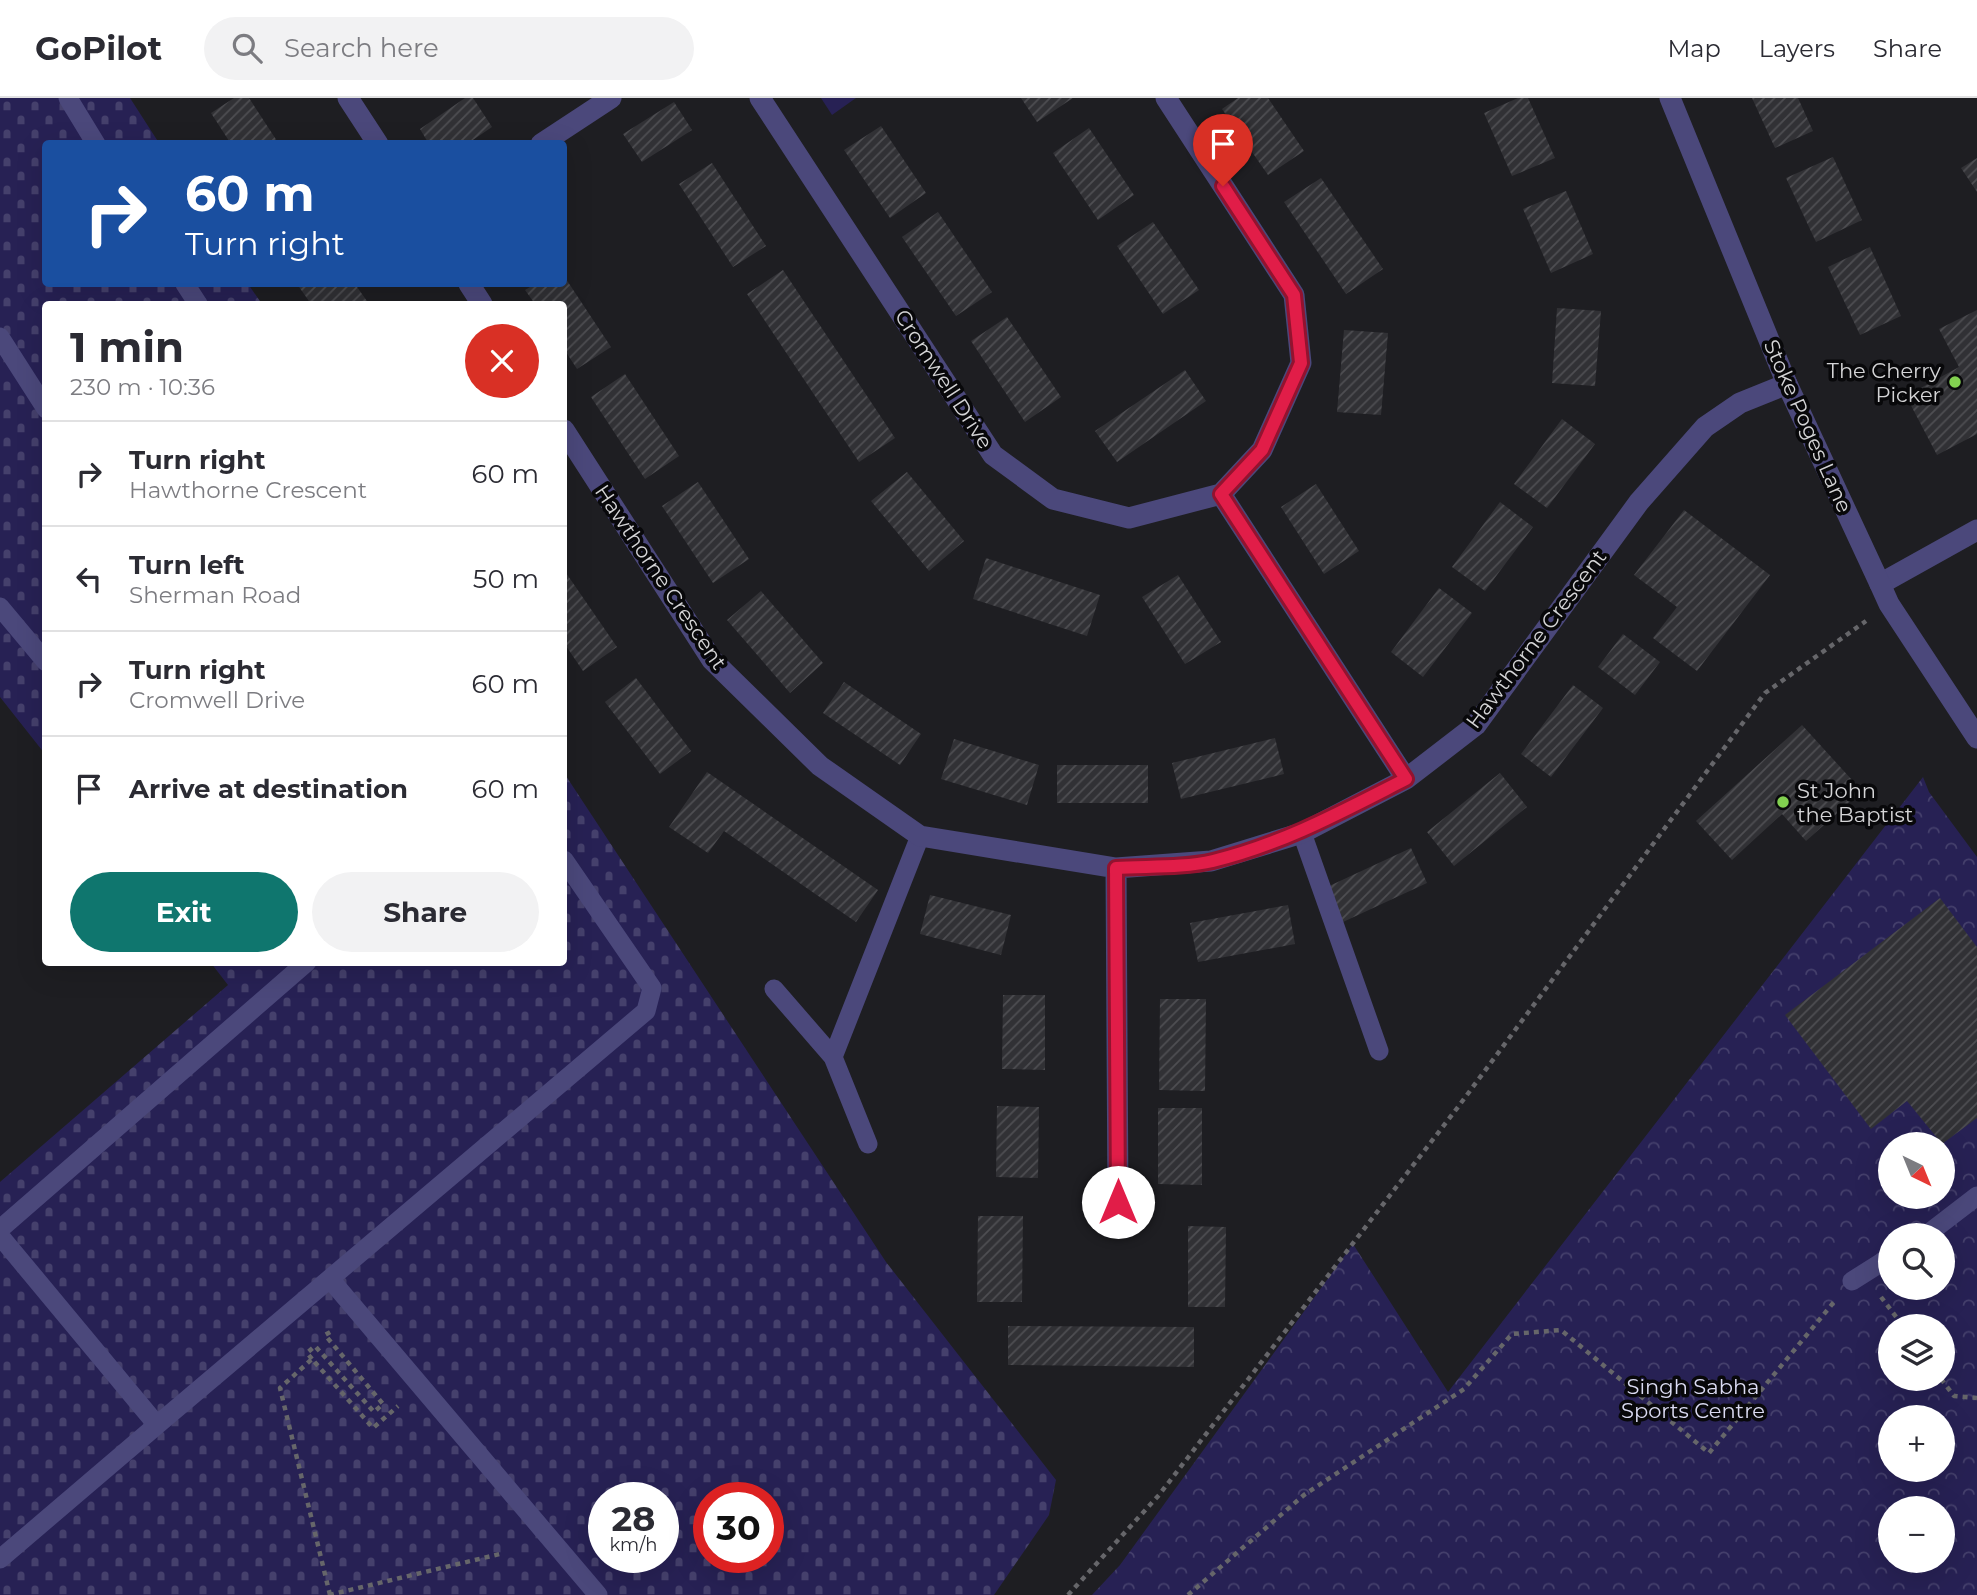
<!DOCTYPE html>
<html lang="en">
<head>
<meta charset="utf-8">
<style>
  :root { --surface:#fff; --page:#f2f2f3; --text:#2b2b33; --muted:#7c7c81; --line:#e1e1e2; --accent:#0f766e }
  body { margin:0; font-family:Montserrat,sans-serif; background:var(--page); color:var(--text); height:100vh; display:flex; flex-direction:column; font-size:26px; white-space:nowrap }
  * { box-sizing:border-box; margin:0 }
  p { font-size:23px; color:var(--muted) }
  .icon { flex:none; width:38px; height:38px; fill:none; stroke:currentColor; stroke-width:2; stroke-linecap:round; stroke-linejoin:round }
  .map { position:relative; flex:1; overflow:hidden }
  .panel { position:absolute; left:42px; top:203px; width:525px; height:665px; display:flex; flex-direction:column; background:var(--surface); border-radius:7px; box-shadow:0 7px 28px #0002 }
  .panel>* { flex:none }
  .hud { position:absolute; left:42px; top:42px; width:525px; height:147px; border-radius:7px; box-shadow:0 7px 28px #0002; background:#1a4fa0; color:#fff; overflow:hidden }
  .needle { width:46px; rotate:137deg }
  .buttons { position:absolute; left:1878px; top:1034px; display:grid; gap:14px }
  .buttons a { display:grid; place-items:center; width:77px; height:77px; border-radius:50%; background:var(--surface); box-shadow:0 7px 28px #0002; font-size:35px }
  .speed { position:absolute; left:588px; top:1384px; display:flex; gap:14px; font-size:35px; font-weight:700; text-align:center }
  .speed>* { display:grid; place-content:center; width:91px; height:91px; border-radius:50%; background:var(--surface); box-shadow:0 7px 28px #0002; line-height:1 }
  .speed small { font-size:18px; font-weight:400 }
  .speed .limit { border:10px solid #d22; background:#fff; color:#111 }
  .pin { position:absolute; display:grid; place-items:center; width:60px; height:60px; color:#fff; margin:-72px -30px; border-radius:50% 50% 50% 0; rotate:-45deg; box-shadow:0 0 7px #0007 }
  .pin .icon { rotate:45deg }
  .me { position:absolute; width:77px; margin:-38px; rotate:0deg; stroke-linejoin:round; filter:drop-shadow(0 0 5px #0008) }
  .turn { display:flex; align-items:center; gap:24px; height:147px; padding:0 28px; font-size:32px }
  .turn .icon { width:91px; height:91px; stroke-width:2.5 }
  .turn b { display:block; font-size:49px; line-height:60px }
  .round { display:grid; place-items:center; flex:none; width:74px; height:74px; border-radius:37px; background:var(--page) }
  .head { display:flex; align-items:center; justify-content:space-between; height:119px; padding:0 28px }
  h1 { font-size:42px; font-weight:700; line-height:52px }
  .primary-button { display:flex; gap:14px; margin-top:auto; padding:14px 28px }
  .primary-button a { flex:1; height:80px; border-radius:42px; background:var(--accent); color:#fff; font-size:28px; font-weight:700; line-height:80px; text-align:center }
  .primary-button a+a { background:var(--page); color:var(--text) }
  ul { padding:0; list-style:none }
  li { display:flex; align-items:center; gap:21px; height:105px; padding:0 28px; border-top:2px solid var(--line) }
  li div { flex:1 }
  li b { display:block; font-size:26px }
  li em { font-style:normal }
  header { display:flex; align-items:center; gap:42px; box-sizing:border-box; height:98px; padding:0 35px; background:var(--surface); border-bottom:2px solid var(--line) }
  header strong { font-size:33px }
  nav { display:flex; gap:38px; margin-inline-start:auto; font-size:24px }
  .search { width:490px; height:63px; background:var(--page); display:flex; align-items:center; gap:18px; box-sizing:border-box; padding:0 24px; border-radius:38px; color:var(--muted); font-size:26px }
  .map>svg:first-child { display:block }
</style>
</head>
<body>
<header>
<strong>GoPilot</strong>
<div class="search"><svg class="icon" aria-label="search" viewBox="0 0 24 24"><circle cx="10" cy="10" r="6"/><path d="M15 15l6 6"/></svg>Search here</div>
<nav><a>Map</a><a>Layers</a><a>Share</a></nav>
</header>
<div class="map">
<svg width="1977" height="1497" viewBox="0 0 1977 1497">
  <defs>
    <pattern id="cemetery-stones" width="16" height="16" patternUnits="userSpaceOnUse" patternTransform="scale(1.75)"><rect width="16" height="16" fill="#272154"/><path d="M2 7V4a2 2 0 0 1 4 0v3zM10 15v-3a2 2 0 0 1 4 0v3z" fill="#45406c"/></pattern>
    <pattern id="park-crowns" width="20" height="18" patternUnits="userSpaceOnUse" patternTransform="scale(1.75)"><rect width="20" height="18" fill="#272154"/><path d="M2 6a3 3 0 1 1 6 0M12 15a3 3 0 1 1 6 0" fill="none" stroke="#45406c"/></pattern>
    <pattern id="building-hatch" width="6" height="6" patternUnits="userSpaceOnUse" patternTransform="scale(1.75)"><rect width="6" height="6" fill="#313135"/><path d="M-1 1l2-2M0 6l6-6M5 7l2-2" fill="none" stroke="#4e4e52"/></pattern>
  </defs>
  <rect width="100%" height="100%" fill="#1e1e22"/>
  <path fill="#272154" d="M821,0H856L832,17Z"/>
  <path fill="url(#cemetery-stones)" fill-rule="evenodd" d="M0,0H130L159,45L46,46V186H248L262,206H46L45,656L0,599Z
    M564,675L886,1164L1056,1382L1049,1417L994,1497H0V1084L228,887L211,865L564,864ZM604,1400H663V1460H604ZM709,1400H768V1460H709Z"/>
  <path fill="url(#park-crowns)" fill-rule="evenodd" d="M1923,679L1929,694L1977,759V1497H1092L1120,1467L1353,1146L1448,1294ZM1890,1046H1942V1099H1890ZM1890,1138H1942V1190H1890ZM1890,1228H1942V1281H1890ZM1890,1320H1942V1372H1890ZM1890,1410H1942V1463H1890Z"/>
  <path fill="url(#building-hatch)" d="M234,0H249L279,46H231L211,15Z
    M465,0H473L492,29L467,46H429L420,31Z
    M1021,0H1073L1037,24Z
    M1238,0H1268L1304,53L1268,77L1222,11Z
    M1518,0H1528L1555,60L1512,78L1484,15Z
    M1752,0H1798L1813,33L1775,50Z
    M674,4L692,32L642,64L623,36Z
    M881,28L926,95L890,120L844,52Z
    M1089,30L1134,97L1098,122L1053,55Z
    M1833,59L1862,122L1816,144L1786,80Z
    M1977,60V94L1961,70Z
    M712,65L766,148L733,169L679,86Z
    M1321,80L1383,171L1346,196L1284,104Z
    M1566,93L1593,156L1551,175L1523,111Z
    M938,114L992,194L956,218L902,139Z
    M1153,124L1199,192L1163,216L1117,148Z
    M1870,149L1901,218L1860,237L1828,169Z
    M783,172L895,340L859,364L747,196Z
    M564,178L611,249L577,271L564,251V206H535L525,192L535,186H564Z
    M297,186H355L369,206H311Z
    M1557,210L1601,213L1595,288L1552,285Z
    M1977,212V336L1937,357L1906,298L1959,269L1939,231Z
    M1007,219L1061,299L1025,324L971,243Z
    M1344,232L1388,235L1381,317L1337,314Z
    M1185,272L1206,303L1117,364L1095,333Z
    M625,276L679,358L645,381L591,299Z
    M1562,321L1595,346L1547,410L1514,386Z
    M907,374L964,443L929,473L871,403Z
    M698,384L749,461L713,485L662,408Z
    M1316,386L1359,453L1324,476L1281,409Z
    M1500,404L1533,429L1485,493L1452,469Z
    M1684,412L1770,477L1697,573L1653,540L1677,509L1634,477Z
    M986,460L1100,497L1087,538L973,501Z
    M564,472L617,549L583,573L564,545Z
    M1178,477L1221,544L1185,566L1142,499Z
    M1439,490L1472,515L1423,579L1391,554Z
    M761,493L823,565L790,595L727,522Z
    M1623,536L1660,564L1635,597L1598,569Z
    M636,580L691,653L660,676L605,604Z
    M844,584L921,636L900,667L823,615Z
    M1573,587L1603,610L1551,679L1521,656Z
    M1802,627L1862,693L1806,743L1782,716L1732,762L1696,723Z
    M1275,640L1284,676L1181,701L1172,665Z
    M954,641L1039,667L1027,707L941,681Z
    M1057,667H1148V705H1057Z
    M707,674L878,792L856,824L724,733L708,755L669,729Z
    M1500,675L1527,709L1454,768L1427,734Z
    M1411,750L1427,785L1343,824L1327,789Z
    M930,797L1011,817L1001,857L920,836Z
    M1940,800L1977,849V1020L1942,1046L1907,1003L1871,1031L1785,917Z
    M1288,807L1295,846L1198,864L1190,825Z
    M1003,897H1045V972L1002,971Z
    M1160,901H1206L1205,993L1159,992Z
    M997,1008L1039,1009L1038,1080L996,1079Z
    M1158,1010H1202V1087L1158,1086Z
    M978,1118H1023L1022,1204H977Z
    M1188,1128L1226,1129L1225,1209H1188Z
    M1008,1228L1194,1229V1269L1008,1267Z"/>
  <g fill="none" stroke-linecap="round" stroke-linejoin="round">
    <path stroke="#66666a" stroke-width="4.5" stroke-dasharray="5 5" stroke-linecap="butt" d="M1881,1199L1903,1228
      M312,1261L307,1255L315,1248L374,1314L383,1306L325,1237L334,1232
      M1941,1281L1954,1298L1977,1300
      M329,1497L504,1455
      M330,1497L280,1290L312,1261L373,1330L398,1308
      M1068,1497L1159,1397L1458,1009L1765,595L1866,523
      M1188,1497L1304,1397L1464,1291L1512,1236L1561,1232L1709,1355L1834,1204"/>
    <path stroke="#4b487b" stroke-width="19" d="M68,0L96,46
      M185,186L198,206
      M0,239L46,311
      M0,509L46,564
      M1302,735L1379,953
      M774,891L833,959L868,1046
      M833,959L920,738
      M0,1131L307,864
      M0,1138L157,1327L0,1461
      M1925,1138L1977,1098
      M330,1181L598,1497
      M1852,1183L1890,1159
      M157,1327L646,913L652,890L564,762"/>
    <path stroke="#4b487b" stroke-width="21" d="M348,0L378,46
      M760,0L993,357L1053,401L1129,420L1221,396L1262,352L1301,265L1294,197L1166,0
      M541,46L611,0
      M469,186L482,206
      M564,332L712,562L820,668L920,738L1116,770L1211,763L1302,735L1406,681L1476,627L1639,404L1705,329L1740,305L1787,286
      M1221,396L1406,681
      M1880,486L1977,432
      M1116,770L1118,1104"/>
    <path stroke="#4b487b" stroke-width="21" d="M1670,0L1787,286L1880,486L1889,506L1977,640"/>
  </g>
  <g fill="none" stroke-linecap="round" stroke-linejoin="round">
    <g stroke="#92132f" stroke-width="18">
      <path id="route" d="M1118,1104L1116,770C1147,768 1183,770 1213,763C1283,746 1343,713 1406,681L1221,396L1262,352L1301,265L1294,197L1223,88"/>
    </g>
    <use href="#route" stroke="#e11d48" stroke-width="12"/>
  </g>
  <g fill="#82d050" stroke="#08080a" stroke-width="2.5">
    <circle cx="1955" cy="284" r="7"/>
    <circle cx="1783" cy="704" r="7"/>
  </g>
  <g text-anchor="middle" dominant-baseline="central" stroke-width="7" stroke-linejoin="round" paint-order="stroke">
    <g font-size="21" fill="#d4d4d6" stroke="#08080a" text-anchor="end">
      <text x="1941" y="272">The Cherry<tspan x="1941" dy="24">Picker</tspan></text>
      <text x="1797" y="692" text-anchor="start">St John<tspan x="1797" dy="24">the Baptist</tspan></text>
    </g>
    <g font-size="21" fill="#d4d4d6" stroke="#08080a">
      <text transform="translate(944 281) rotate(57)">Cromwell Drive</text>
      <text transform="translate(1808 328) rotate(66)">Stoke Poges Lane</text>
      <text transform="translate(661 479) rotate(56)">Hawthorne Crescent</text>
      <text transform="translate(1536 541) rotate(-53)">Hawthorne Crescent</text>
    </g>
    <g font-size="21" fill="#dbdbf2" stroke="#08080a">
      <text x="1693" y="1288">Singh Sabha<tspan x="1693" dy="24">Sports Centre</tspan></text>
    </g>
  </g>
</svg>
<div class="buttons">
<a><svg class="needle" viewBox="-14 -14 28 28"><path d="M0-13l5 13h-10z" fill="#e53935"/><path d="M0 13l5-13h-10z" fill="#7c7c81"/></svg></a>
<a><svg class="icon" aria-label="search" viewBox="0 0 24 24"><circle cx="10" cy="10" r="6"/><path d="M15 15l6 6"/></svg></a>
<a><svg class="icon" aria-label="layers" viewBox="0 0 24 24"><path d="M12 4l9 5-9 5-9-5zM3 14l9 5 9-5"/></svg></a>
<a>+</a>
<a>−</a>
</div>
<div class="speed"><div>28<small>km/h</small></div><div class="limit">30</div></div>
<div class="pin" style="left:1223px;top:88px;background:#d93025"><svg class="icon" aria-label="arrive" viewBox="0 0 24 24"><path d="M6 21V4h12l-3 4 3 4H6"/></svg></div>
<svg class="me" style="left:1118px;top:1104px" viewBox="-20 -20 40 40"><circle r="19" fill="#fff"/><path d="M0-13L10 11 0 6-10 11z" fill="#e11d48"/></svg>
<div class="hud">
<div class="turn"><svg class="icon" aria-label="right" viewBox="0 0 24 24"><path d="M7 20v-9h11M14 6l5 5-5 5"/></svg><div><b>60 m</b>Turn right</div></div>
</div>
<section class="panel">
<div class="head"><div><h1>1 min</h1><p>230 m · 10:36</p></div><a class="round" style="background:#d93025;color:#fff"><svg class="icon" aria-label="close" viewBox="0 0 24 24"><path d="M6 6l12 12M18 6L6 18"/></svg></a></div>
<ul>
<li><svg class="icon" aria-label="right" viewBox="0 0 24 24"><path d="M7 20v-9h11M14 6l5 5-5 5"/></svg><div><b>Turn right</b><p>Hawthorne Crescent</p></div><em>60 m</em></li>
<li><svg class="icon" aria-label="left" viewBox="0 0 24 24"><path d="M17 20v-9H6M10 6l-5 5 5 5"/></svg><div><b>Turn left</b><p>Sherman Road</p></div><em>50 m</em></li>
<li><svg class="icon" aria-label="right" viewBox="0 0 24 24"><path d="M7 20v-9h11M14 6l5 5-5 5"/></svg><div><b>Turn right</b><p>Cromwell Drive</p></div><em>60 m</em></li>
<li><svg class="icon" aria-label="arrive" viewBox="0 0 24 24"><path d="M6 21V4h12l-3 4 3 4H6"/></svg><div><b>Arrive at destination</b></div><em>60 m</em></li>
</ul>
<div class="primary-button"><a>Exit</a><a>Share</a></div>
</section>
</div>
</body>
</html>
